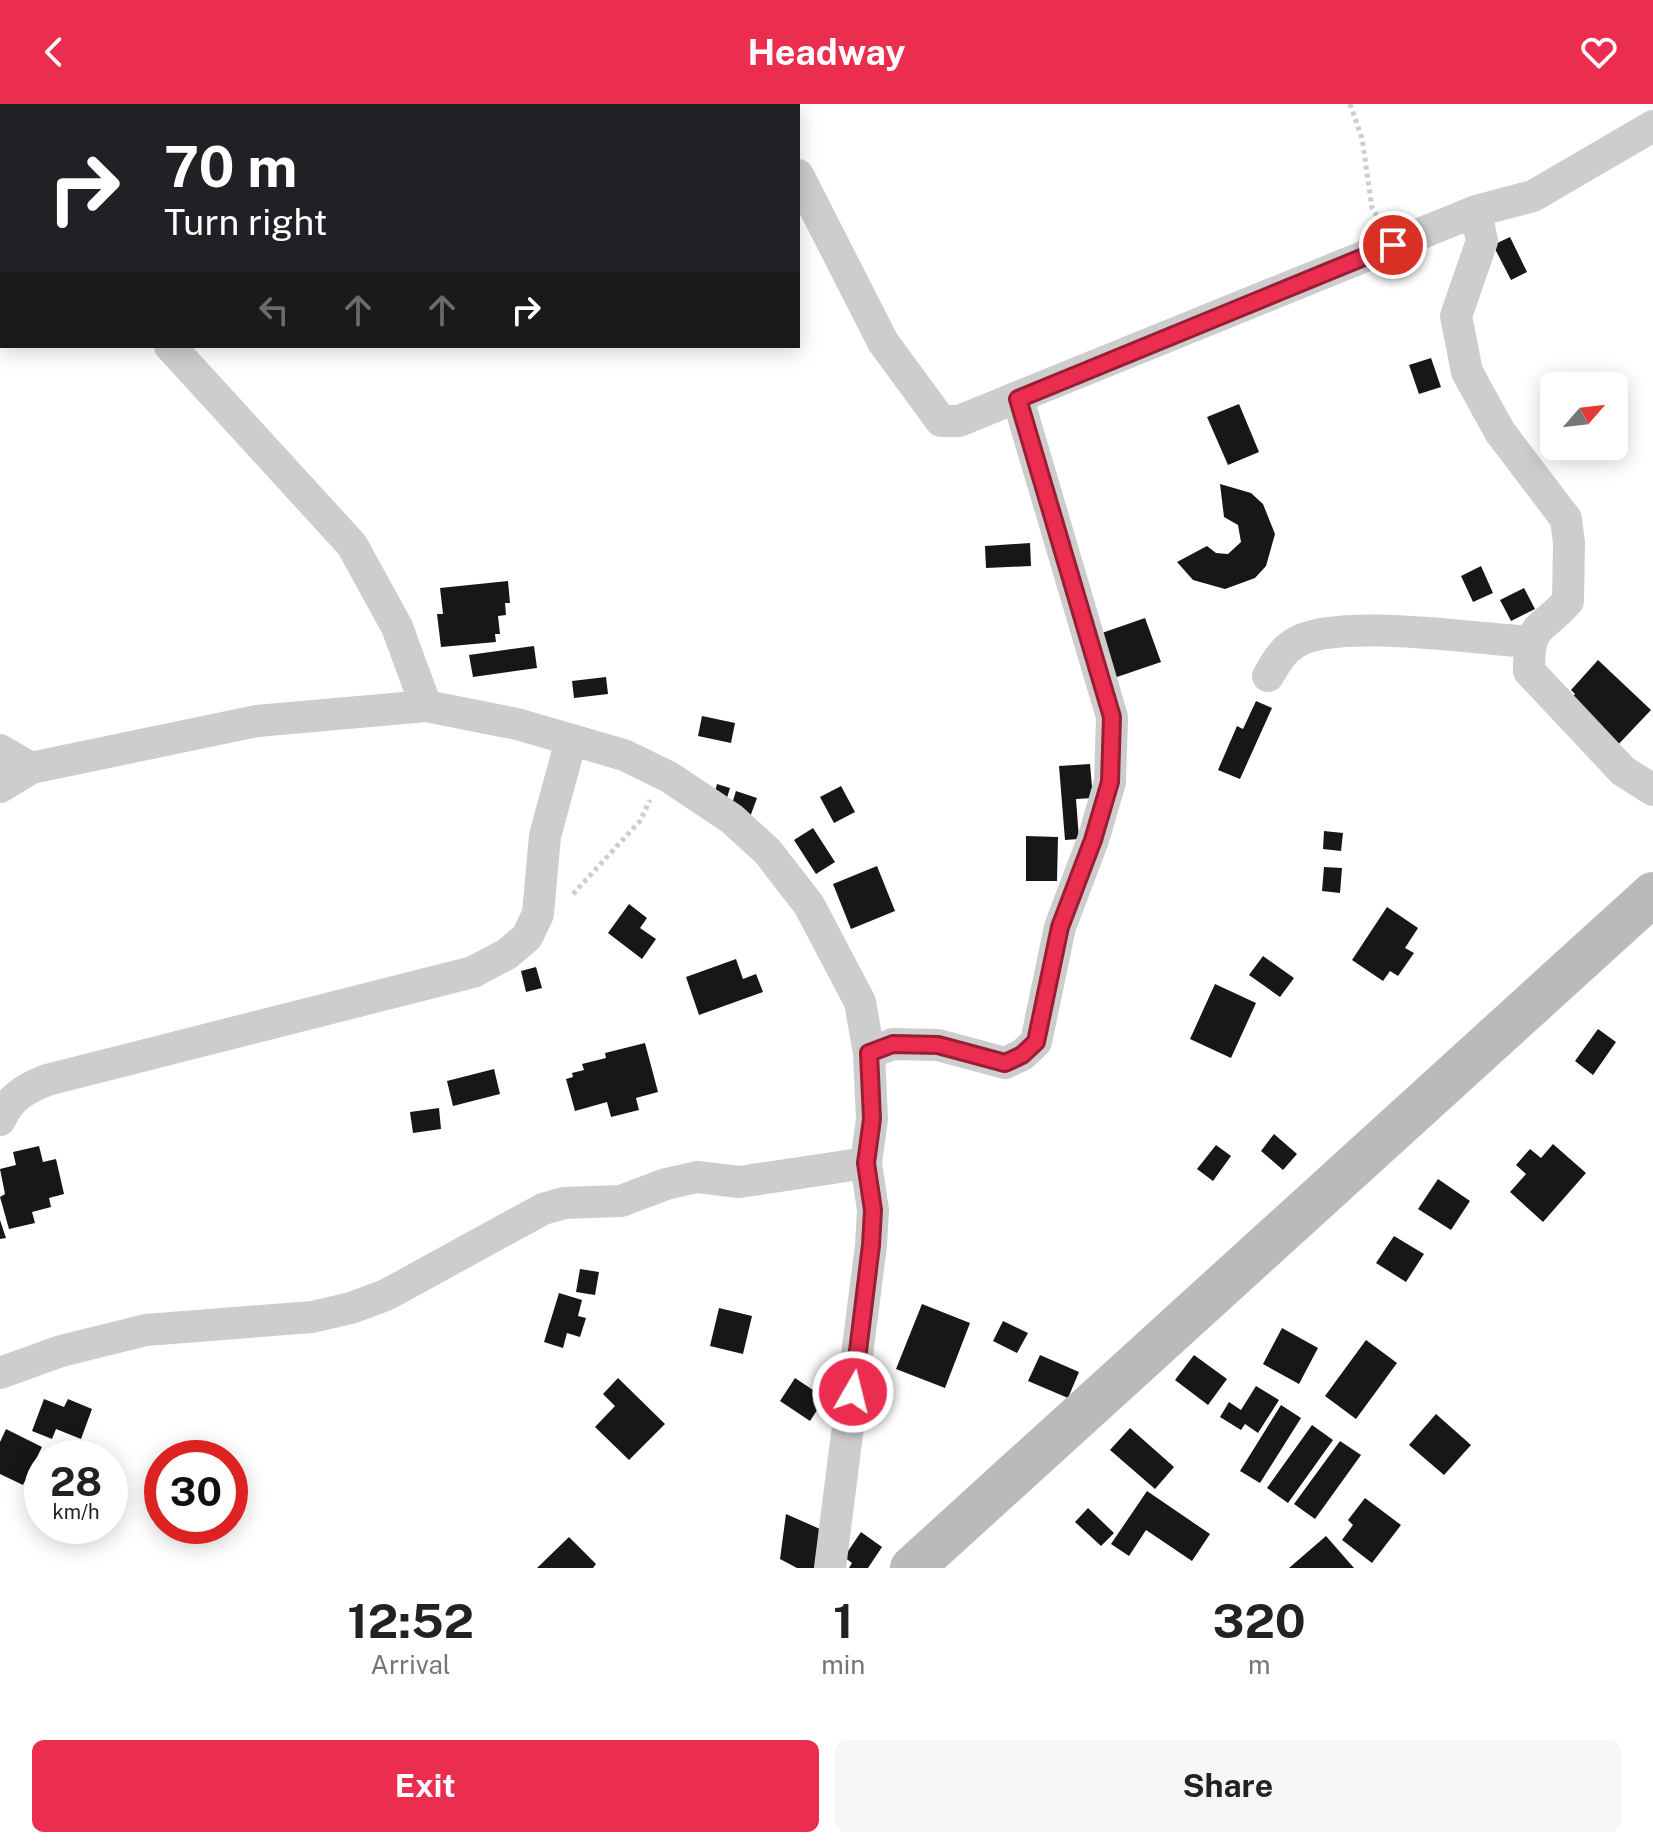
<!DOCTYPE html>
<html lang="en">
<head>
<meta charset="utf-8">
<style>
  :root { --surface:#fff; --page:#f6f6f6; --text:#222; --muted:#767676; --accent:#eb2e50 }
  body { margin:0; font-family:"Public Sans",sans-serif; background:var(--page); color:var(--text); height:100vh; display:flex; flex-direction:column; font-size:30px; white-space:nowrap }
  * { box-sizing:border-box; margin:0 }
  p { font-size:26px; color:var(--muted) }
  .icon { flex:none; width:44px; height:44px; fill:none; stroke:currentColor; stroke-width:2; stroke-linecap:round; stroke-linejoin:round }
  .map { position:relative; height:1464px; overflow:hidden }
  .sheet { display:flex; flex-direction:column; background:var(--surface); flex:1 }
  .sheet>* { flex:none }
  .guide { position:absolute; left:0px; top:0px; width:800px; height:244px; box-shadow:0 4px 20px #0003; background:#202124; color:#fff; overflow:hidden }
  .needle { width:52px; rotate:62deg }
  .fabs { position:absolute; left:1540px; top:268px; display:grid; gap:16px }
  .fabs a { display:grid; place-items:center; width:88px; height:88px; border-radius:12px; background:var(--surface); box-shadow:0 4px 20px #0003; font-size:40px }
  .speed { position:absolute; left:24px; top:1336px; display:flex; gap:16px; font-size:40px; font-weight:700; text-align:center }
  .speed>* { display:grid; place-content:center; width:104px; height:104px; border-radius:50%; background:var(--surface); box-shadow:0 4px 20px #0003; line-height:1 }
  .speed small { font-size:20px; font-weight:400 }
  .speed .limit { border:12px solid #d22; background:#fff; color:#111 }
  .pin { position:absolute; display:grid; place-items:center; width:68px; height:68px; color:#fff; margin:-34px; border:4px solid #fff; border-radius:50%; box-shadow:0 2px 8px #0007 }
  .me { position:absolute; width:88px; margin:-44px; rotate:8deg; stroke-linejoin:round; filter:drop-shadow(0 0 6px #0008) }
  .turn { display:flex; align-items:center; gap:28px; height:168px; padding:0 32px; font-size:36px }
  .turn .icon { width:104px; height:104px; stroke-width:2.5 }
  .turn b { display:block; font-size:56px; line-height:68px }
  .lanes { display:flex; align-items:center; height:76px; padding:0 32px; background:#0003; justify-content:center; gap:40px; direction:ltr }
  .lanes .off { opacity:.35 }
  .eta { display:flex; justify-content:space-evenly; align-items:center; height:136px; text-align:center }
  .eta b { font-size:48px; font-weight:700; line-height:56px }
  .cta { display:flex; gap:16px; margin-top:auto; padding:16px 32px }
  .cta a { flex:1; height:92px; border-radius:12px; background:var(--accent); color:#fff; font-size:32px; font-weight:700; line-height:92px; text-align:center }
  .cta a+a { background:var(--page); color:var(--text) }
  header { display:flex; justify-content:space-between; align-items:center; height:104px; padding:0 32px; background:var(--accent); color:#fff; font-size:36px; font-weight:700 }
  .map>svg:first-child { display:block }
</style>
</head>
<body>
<header><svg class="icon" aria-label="back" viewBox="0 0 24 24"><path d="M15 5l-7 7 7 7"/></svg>Headway<svg class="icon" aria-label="heart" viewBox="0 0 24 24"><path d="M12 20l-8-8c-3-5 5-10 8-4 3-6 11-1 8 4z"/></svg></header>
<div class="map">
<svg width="1653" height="1464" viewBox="0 0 1653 1464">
  <rect width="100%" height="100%" fill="#fff"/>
  <path fill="#171717" d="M1510,133L1527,168L1511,176L1493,141Z
    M1431,254L1441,283L1419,290L1409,261Z
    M1239,300L1259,348L1228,361L1207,313Z
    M1220,380L1251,389L1263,400L1275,430L1266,462L1255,474L1225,485L1193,476L1177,458L1207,442L1216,449L1228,450L1241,438L1238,421L1224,413Z
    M1030,439L1031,462L986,464L985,442Z
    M1481,462L1493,489L1473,498L1461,472Z
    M508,477L510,499H505L506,511L498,512L500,530H495L496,538L441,543L437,510H443L440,484Z
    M1524,484L1535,505L1511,517L1500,496Z
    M1145,514L1161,558L1114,574L1099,530Z
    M534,542L537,564L473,573L469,551Z
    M1598,556L1651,606L1614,645L1570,596L1575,590L1571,586Z
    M606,573L608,590L574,594L572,577Z
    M1256,597L1272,604L1240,675L1218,666L1237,622L1243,625Z
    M702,612L735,619L731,639L698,632Z
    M1090,660L1093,694L1076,695L1079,735L1065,736L1059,662Z
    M717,680L730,684L724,704L712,700Z
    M841,682L855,708L834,719L820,693Z
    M736,687L757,694L750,713L730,706Z
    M813,724L835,758L816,770L794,736Z
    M1324,727L1343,729L1341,747L1323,745Z
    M1026,732L1058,733L1057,777H1026Z
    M877,762L895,807L851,825L833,780Z
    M1324,763L1342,764L1340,789L1322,787Z
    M629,800L647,814L640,824L656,835L642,855L608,829Z
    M1387,803L1418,824L1405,844L1414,849L1398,872L1390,867L1383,877L1352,856Z
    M1263,852L1294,874L1280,893L1249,871Z
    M736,855L743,875L756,870L763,888L699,911L686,873Z
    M536,863L542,884L526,888L521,867Z
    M1215,880L1256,899L1231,954L1190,935Z
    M1598,925L1616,938L1593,971L1575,957Z
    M645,939L658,988L636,994L639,1006L611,1013L607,998L575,1007L566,975L573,973L572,969L584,966L582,960L606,954L605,949Z
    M494,965L500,990L453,1002L447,977Z
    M439,1004L441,1025L413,1029L410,1008Z
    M1274,1030L1297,1050L1283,1066L1261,1047Z
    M1553,1040L1586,1069L1543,1118L1510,1088L1526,1070L1516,1061L1530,1045L1541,1054Z
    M1216,1041L1231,1052L1213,1077L1197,1065Z
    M39,1042L43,1058L56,1055L64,1090L49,1094L51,1103L32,1108L35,1119L9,1125L0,1093L5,1090L0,1065L16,1061L13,1048Z
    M1438,1075L1470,1097L1451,1126L1418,1105Z
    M0,1116L6,1134L0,1135Z
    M1394,1132L1424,1150L1406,1178L1376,1159Z
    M580,1165L599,1168L595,1191L576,1188Z
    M559,1189L582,1196L578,1212L586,1214L580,1233L567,1229L563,1244L544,1238Z
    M922,1200L970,1219L945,1284L896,1265Z
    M719,1204L752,1212L743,1250L710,1242Z
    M1003,1217L1028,1229L1017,1249L993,1237Z
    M1282,1224L1318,1244L1299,1280L1263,1260Z
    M1366,1236L1397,1259L1356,1315L1325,1292Z
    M1040,1251L1079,1268L1068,1294L1028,1277Z
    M1194,1251L1227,1275L1208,1301L1175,1276Z
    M618,1274L665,1320L629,1356L595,1323L615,1302L603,1290Z
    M795,1274L825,1294L810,1317L780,1297Z
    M1256,1282L1279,1296L1258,1329L1245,1320L1241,1326L1220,1313L1229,1298L1241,1306Z
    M44,1295L64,1303L68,1295L92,1305L81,1335L56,1325L52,1335L32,1327Z
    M1281,1301L1301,1314L1260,1379L1240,1367Z
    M1436,1310L1471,1341L1444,1371L1409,1341Z
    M1312,1321L1333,1336L1288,1399L1267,1384Z
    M1130,1324L1174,1363L1155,1385L1110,1346Z
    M6,1325L42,1343L23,1381L0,1370V1338Z
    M1340,1337L1361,1351L1315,1415L1294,1400Z
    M1147,1387L1210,1430L1192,1457L1146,1426L1129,1452L1111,1440Z
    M1365,1394L1401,1421L1372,1459L1342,1436L1353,1421L1348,1416Z
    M1088,1404L1114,1429L1101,1442L1075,1418Z
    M786,1410L820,1425L816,1464H797L780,1455Z
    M861,1428L882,1443L868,1464H849L852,1459L844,1453Z
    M1326,1432L1354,1464H1289Z
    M569,1433L596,1460L593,1464H537Z"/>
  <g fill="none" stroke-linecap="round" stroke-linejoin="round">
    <path stroke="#cdcdcd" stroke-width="5" stroke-dasharray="4 4" stroke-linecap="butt" d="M1350,0L1362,34L1372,104L1378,114
      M573,790L640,717L650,696"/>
    <path stroke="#cdcdcd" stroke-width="32" d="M780,0L781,2
      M798,71L883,238L941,317H959L1476,107L1533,92L1653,22
      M0,75L2,77
      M1476,107L1482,137L1456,212L1467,268L1500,328L1566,415L1569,439L1568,497C1540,529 1529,517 1529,567L1623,667L1653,686
      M170,242L352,441L397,523L426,602
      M1268,572C1275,560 1282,547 1295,539C1334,513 1478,535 1529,538
      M0,646L31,664
      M0,683L31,664L257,617L426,602L517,620L624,651L669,673L732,715L768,748L809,801L860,898L869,949L872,1015L866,1059L873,1106L871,1141L830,1464
      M869,949L893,940L938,941L1005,959L1022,951L1036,938L1060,823L1093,736L1110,678L1112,613L1018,295
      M0,1016C10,994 24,985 47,976L473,868L507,850L527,833L538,810L545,732L571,636
      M0,1269L61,1247L146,1226L312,1213L351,1204L386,1191L543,1105L564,1099L621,1097L666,1080L697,1073L739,1078L866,1059"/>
    <path stroke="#bababa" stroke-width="44" d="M912,1464L1653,790"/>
  </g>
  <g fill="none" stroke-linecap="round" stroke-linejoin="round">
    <g stroke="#991e34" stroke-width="20">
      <path id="route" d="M853,1288L871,1141L873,1106L866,1059L872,1015L869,949L893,940L938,941L1005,959L1022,951L1036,938L1060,823L1093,736L1110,678L1112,613L1018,295L1393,141"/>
    </g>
    <use href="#route" stroke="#eb2e50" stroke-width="14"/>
  </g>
</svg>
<div class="fabs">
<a><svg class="needle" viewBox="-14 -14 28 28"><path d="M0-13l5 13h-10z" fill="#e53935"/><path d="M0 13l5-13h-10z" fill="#767676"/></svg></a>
</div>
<div class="speed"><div>28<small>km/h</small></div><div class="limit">30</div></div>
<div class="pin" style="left:1393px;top:141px;background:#d93025"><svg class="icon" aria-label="arrive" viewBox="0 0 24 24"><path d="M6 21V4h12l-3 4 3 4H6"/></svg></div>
<svg class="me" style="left:853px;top:1288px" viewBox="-20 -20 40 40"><circle r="17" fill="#eb2e50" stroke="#fff" stroke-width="3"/><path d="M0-11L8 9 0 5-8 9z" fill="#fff"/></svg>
<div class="guide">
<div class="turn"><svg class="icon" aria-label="right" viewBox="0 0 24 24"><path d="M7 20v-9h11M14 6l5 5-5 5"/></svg><div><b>70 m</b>Turn right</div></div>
<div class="lanes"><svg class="icon off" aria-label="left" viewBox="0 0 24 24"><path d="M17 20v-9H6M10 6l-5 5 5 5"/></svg><svg class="icon off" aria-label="ahead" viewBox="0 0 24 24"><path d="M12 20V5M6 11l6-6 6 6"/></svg><svg class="icon off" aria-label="ahead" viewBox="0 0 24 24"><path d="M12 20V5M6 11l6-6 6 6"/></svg><svg class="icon" aria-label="right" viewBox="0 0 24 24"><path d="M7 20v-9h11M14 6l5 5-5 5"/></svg></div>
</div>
</div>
<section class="sheet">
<div class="eta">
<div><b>12:52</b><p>Arrival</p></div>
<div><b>1</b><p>min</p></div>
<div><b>320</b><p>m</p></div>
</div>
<div class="cta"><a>Exit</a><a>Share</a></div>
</section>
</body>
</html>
